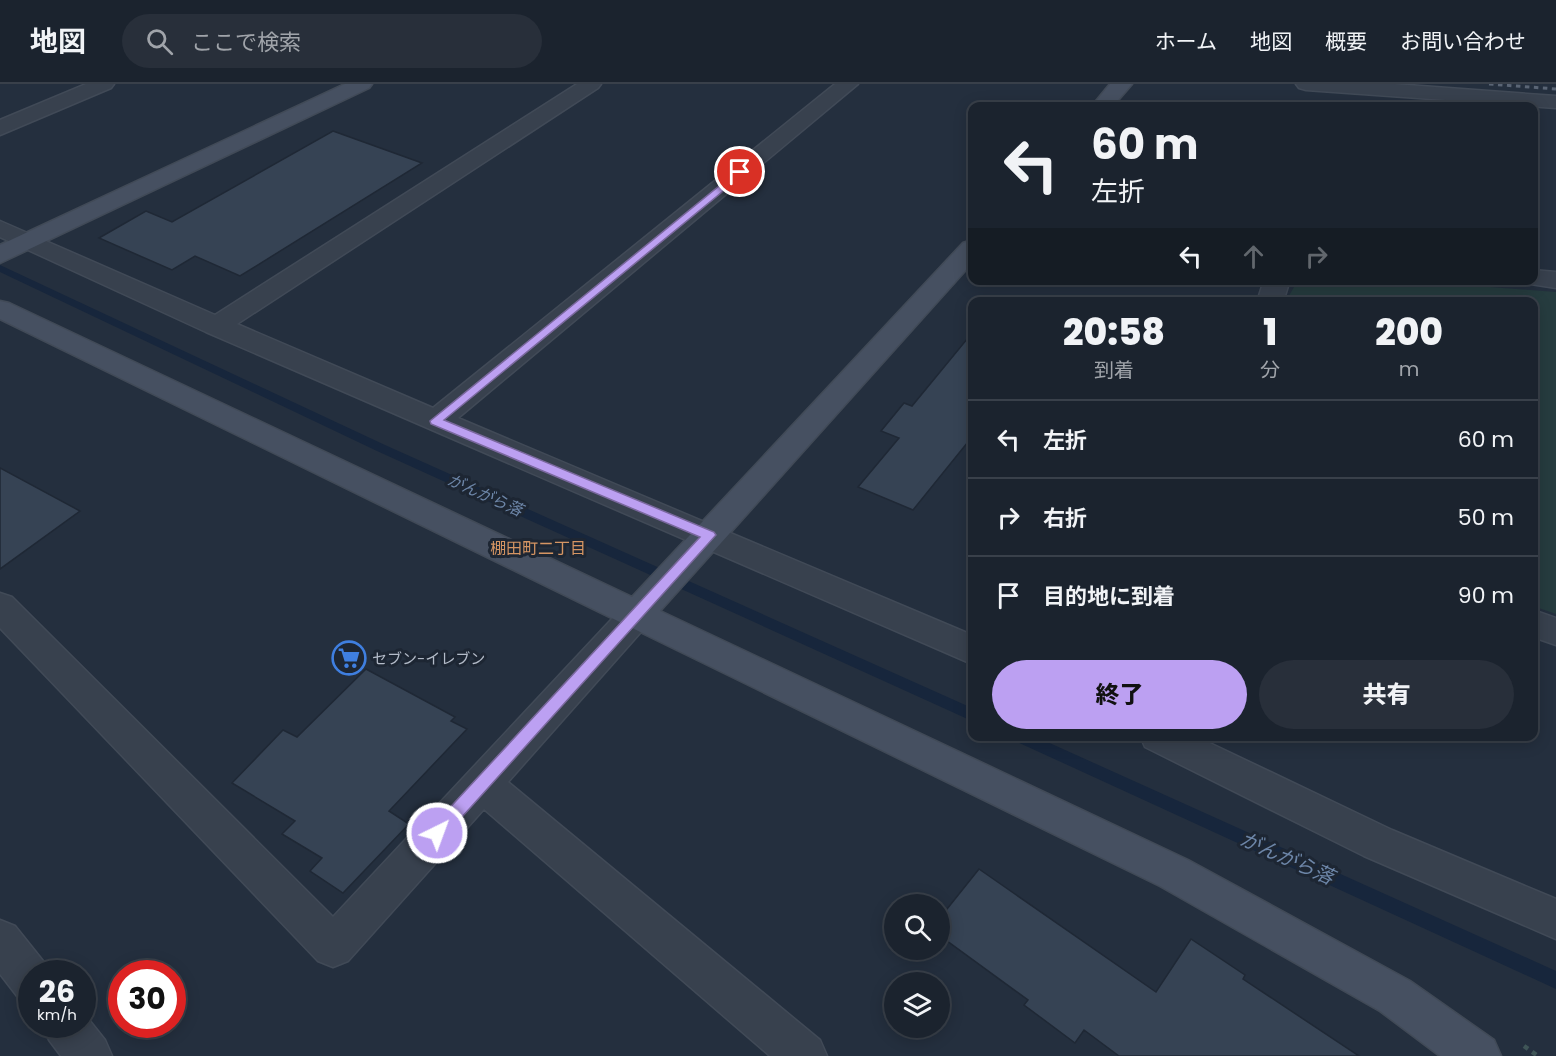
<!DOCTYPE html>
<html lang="ja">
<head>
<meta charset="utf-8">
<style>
  :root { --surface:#1b232e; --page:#282f3a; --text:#f1f3f6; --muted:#a0a4aa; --line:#39404a; --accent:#bca0f2 }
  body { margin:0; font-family:Poppins,"Noto Sans JP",sans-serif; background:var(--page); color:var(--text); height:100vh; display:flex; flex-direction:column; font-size:22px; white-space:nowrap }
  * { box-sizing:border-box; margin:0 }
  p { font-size:20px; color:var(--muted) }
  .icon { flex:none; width:33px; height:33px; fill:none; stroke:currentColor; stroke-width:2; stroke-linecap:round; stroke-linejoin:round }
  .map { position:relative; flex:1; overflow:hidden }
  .details { position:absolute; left:968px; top:213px; width:570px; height:444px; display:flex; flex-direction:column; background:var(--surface); border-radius:12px; box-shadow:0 3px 15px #0003,0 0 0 2px var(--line) }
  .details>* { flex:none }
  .top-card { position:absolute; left:968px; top:18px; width:570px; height:183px; border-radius:12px; box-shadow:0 3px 15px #0003,0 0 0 2px var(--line); background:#1b232e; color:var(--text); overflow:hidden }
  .buttons { position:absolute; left:884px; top:810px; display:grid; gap:12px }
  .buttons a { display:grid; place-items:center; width:66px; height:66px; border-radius:50%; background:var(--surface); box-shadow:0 3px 15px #0003,0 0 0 2px var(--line); font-size:30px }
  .speed { position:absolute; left:18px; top:876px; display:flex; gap:12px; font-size:30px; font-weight:700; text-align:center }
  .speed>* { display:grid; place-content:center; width:78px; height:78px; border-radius:50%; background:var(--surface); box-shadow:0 3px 15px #0003,0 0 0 2px var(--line); line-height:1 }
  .speed small { font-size:15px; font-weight:400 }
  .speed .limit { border:9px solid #d22; background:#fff; color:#111 }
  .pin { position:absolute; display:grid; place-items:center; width:51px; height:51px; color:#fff; margin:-26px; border:3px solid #fff; border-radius:50%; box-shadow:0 2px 6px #0007 }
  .me { position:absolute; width:66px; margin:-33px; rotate:42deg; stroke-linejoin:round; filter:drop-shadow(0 0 4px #0008) }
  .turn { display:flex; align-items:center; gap:21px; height:126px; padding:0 24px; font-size:27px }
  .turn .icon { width:78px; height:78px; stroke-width:2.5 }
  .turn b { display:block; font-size:42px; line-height:51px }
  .lanes { display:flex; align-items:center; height:57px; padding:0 24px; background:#0003; justify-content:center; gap:30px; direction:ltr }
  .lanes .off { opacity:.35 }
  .eta { display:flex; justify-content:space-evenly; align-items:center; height:102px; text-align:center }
  .eta b { font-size:36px; font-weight:800; line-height:42px }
  .cta { display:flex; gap:12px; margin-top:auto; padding:12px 24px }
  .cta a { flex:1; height:69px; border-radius:36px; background:var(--accent); color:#111; font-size:24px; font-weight:800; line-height:69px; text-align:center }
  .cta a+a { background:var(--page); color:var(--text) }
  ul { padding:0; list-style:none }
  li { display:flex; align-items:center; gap:18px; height:78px; padding:0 24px; border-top:2px solid var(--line) }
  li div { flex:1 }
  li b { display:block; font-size:22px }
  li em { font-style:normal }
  header { display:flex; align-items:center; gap:36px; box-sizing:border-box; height:84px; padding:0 30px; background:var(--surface); border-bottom:2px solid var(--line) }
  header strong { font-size:28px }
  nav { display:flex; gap:33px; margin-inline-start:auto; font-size:21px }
  .search { width:420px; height:54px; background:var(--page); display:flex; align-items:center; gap:15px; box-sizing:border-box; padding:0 21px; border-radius:33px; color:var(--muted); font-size:22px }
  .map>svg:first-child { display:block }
</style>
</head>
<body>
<header>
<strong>地図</strong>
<div class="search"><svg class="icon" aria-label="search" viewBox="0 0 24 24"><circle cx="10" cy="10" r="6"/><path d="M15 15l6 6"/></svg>ここで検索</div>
<nav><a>ホーム</a><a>地図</a><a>概要</a><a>お問い合わせ</a></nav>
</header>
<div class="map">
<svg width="1556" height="972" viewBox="0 0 1556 972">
  <rect width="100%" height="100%" fill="#242f3e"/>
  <path fill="#263c3f" d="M1298,196L1411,197L1556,208V530L1533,522V218L1286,217Z"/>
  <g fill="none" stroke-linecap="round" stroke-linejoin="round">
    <path fill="#17263c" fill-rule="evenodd" d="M0,181L385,361L972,624V637L377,367L0,188Z
      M1011,652H1034L1556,887V905L1013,656Z"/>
  </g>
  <path fill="#364354" stroke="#1f2835" stroke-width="1.5" d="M333,47L422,79L240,192L195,172L172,186L99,154L146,127L172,138Z
    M972,249V353L913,426L858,403L899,354L881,347L904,319L912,322Z
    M0,384L80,427L0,485Z
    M366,585L455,633L451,637L467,645L389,727L409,740L343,809L310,787L322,774L282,750L295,737L232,699L283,646L297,653Z
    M979,785L1156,908L1191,855L1245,891L1243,895L1359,972H1119L1084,946L1075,959L1024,921L1028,916L939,851V835Z"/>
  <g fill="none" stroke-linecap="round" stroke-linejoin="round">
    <g stroke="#414a57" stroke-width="3">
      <path id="street" d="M86,0H114L111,4L0,51V36Z
        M577,0H601L598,4L237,240L433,324L835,0H858L458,334L972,551V580L206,248L0,153V137L215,231Z
        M1296,0H1394L1556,12V24L1306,6L1299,4Z
        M1533,186L1556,188V204L1524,199L1522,196H1533Z
        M1264,196H1290L1283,218H1257Z
        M0,509L12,513L333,833L624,522L636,518L648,522L653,531L648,540L508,698L820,956L827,972H770L484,725L348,877L333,883L318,877L0,544Z
        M1533,526L1556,534V561L1533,553Z
        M1140,652H1195L1392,746L1556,815V855L1364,772L1145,663Z
        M0,836L15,842L47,882L50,890H32V918L17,912L0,890Z
        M82,927L105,956L112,972H61L49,956L43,940H82Z"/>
    </g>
    <g stroke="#414a57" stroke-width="3">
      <path id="secondary" d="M345,0H372L369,4L0,179V161Z
        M1110,0H1132L1113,22H1092Z
        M972,156V179L660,527L1188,776L1410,897L1494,956L1501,972H1440L1380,927L1160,802L0,235V217L9,219L632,513L963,159Z"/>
    </g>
    <path stroke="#3f5557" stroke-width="4.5" stroke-dasharray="5 5" stroke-linecap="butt" d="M1524,962L1538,972"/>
    <use href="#street" fill="#38414e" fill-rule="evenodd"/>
    <use href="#secondary" fill="#465061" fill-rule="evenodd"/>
    <path stroke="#5a6575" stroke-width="3" stroke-dasharray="4.5 4.5" stroke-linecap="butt" d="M1489,0L1556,5"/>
  </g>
  <path fill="#bca0f2" stroke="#7a689d" stroke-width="1.5" d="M740,85L745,88L744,90L444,336L714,448L716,451L443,754L437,756L431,754L429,749L431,744L700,453L431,340L430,337Z"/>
  <defs>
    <g id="supermarket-ring" transform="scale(1.725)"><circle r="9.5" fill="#1d2633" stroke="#3f7fe0" stroke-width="1.5"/><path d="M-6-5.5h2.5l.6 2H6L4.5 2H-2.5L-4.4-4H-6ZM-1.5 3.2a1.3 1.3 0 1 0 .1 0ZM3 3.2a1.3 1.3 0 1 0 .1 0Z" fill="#3f7fe0"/></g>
  </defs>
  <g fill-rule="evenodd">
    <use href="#supermarket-ring" x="349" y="574"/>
  </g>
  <g text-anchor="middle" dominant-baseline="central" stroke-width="6" stroke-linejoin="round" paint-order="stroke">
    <g font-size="15" fill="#b4bcc9" stroke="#1d2633" text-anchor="start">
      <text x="372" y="574">セブン-イレブン</text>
    </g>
    <g font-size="16" font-style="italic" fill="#6d86a8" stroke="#1d2633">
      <text transform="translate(485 411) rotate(24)">がんがら落</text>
    </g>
    <g font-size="16" fill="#d59563" stroke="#1d2633">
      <text x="538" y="464">棚田町二丁目</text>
    </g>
    <g font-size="20" font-style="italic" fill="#6d86a8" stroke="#1d2633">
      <text transform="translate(1287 774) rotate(24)">がんがら落</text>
    </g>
  </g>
</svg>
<div class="buttons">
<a><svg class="icon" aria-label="search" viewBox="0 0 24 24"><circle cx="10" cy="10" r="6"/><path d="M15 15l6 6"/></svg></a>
<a><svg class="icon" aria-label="layers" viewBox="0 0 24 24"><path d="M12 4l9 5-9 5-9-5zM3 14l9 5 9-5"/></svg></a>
</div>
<div class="speed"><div>26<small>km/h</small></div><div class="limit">30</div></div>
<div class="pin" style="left:740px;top:88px;background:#d93025"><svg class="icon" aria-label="arrive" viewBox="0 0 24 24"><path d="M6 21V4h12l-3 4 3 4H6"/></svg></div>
<svg class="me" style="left:437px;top:749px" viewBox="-20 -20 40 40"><circle r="17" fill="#bca0f2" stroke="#fff" stroke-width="3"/><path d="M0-11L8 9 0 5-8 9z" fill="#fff"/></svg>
<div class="top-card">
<div class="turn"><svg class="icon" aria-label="left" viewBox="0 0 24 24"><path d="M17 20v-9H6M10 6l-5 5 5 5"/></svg><div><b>60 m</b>左折</div></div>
<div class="lanes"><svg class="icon" aria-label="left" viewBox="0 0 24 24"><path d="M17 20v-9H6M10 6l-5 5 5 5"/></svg><svg class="icon off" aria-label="ahead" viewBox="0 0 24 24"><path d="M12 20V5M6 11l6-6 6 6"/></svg><svg class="icon off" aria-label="right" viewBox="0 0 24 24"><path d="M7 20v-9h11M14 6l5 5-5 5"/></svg></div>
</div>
<section class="details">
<div class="eta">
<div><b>20:58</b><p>到着</p></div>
<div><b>1</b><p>分</p></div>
<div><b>200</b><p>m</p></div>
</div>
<ul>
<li><svg class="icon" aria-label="left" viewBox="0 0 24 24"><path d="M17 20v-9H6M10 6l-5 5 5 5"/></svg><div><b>左折</b></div><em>60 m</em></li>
<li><svg class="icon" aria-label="right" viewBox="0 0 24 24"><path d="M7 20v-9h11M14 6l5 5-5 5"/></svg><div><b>右折</b></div><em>50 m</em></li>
<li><svg class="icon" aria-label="arrive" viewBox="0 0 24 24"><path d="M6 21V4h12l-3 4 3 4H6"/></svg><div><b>目的地に到着</b></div><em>90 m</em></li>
</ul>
<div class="cta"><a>終了</a><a>共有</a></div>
</section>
</div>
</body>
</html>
